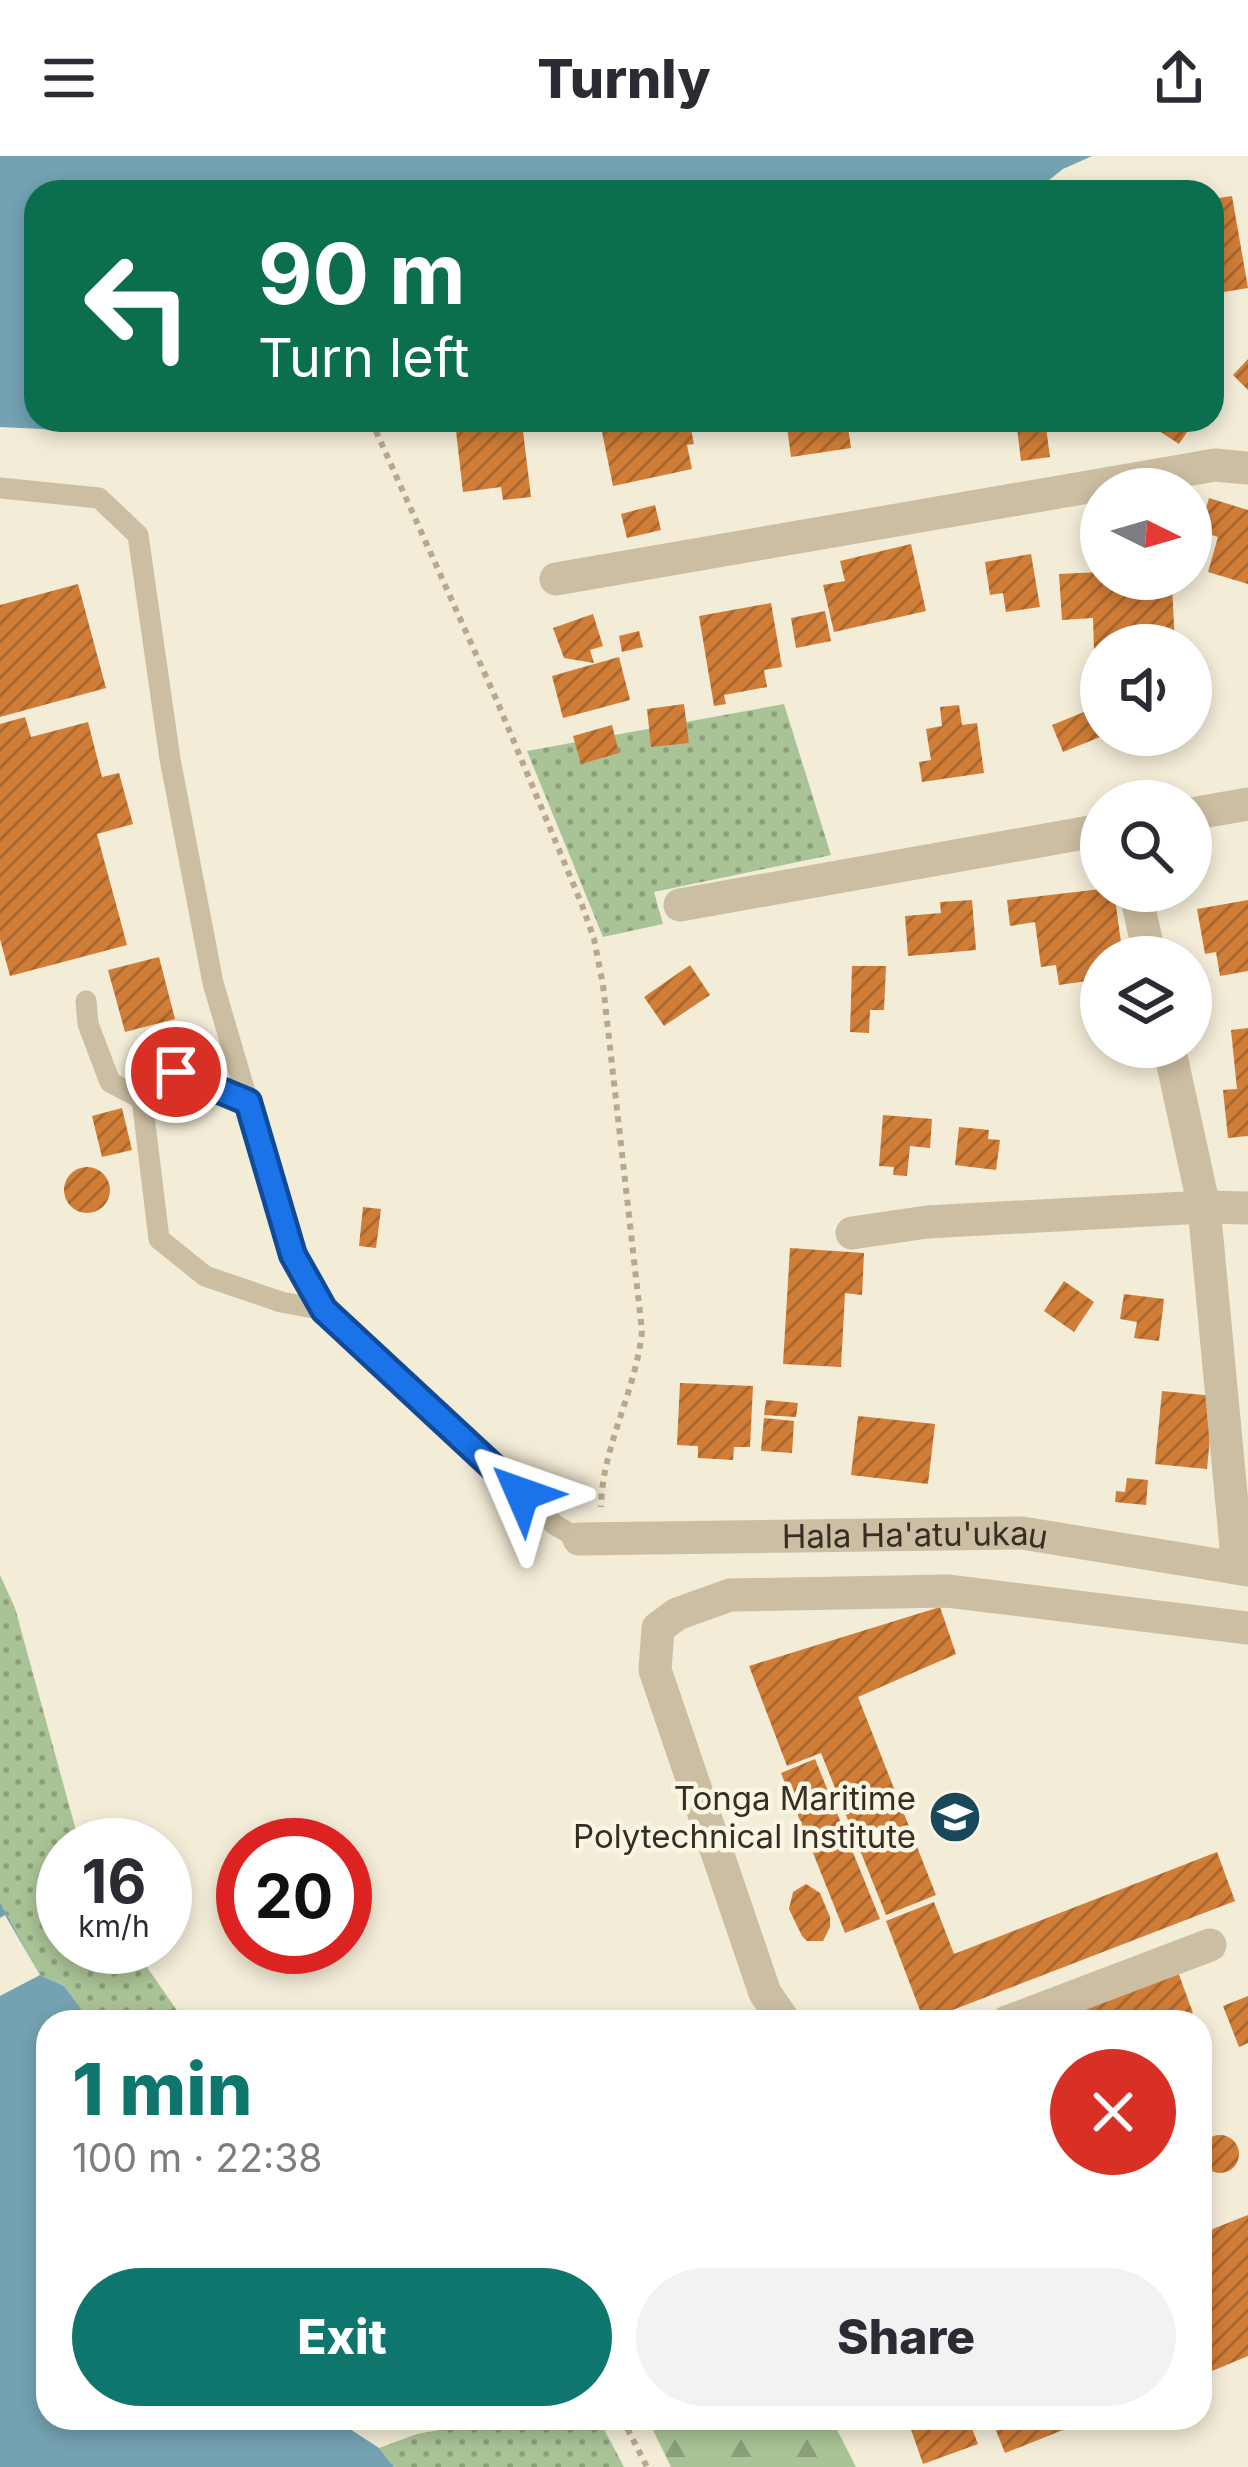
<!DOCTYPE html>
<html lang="en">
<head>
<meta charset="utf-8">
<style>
  :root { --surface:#fff; --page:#f2f2f3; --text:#2b2b33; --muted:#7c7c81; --accent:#0f766e }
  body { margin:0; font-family:Inter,sans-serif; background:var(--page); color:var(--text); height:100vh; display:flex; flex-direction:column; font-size:45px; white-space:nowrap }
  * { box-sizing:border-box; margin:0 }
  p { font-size:39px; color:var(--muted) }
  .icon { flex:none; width:66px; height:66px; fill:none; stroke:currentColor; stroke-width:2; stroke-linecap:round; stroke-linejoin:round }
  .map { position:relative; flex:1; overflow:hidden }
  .panel { position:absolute; left:36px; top:1854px; width:1176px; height:420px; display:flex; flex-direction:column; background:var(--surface); border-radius:36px; box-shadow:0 6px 18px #0003 }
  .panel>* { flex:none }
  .guide { position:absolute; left:24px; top:24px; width:1200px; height:252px; border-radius:36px; box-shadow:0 6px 18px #0003; background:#0b6e4f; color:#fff; overflow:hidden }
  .needle { width:78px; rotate:95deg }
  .fabs { position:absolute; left:1080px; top:312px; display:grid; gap:24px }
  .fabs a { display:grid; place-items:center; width:132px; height:132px; border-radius:50%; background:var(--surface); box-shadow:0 6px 18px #0003; font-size:60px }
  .speed { position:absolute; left:36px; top:1662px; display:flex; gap:24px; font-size:60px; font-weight:700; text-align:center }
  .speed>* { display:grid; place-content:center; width:156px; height:156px; border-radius:50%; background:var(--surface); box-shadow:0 6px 18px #0003; line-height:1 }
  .speed small { font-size:30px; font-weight:400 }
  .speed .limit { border:18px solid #d22; background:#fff; color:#111 }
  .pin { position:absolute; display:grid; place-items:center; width:102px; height:102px; color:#fff; margin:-51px; border:6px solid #fff; border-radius:50%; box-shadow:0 3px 12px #0007 }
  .me { position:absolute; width:132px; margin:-66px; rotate:313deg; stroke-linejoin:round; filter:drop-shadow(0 0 9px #0008) }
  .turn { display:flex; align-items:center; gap:42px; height:252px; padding:0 36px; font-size:54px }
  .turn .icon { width:156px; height:156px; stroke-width:2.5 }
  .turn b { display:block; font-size:84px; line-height:102px }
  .round { display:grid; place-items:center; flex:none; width:126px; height:126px; border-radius:63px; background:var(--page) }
  .head { display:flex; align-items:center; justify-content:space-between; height:204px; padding:0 36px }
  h1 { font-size:72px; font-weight:800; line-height:90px; color:var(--accent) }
  .primary-button { display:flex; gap:24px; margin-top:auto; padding:24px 36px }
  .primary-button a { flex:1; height:138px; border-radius:72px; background:var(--accent); color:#fff; font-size:48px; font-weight:800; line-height:138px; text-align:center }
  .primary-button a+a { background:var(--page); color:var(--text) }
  header { display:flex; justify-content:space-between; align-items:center; height:156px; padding:0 36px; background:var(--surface); font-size:54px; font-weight:800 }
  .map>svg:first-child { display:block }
</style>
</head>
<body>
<header><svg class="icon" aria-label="menu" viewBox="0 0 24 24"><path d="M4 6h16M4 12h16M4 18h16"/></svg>Turnly<svg class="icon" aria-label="share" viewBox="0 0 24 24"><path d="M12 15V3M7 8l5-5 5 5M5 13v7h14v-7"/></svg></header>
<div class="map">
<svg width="1248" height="2311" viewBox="0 0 1248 2311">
  <defs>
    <pattern id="grass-dots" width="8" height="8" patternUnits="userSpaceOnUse" patternTransform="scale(3)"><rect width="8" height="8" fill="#aac396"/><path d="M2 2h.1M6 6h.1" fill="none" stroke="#8b9f7a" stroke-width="1.8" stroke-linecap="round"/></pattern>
    <pattern id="forest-firs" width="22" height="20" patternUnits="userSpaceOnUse" patternTransform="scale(3)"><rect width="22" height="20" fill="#aac396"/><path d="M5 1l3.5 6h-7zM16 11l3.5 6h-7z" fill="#8b9f7a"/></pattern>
    <pattern id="building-hatch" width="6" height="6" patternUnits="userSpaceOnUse" patternTransform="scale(3)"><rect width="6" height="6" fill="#d07d38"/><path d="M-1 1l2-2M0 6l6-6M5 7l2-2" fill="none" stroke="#aa672f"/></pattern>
  </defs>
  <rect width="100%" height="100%" fill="#f3ecd7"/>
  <path fill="url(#grass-dots)" d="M784,548L831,699L654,736L663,768L603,781L527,595Z
    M0,1419L15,1452L80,1689H63V1791H133L185,1866H91L64,1830L40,1819L0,1746Z
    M473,2262H598L624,2311H394L379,2292L417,2278L466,2269Z"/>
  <path fill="url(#forest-firs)" d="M647,2262H831L856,2311H671Z"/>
  <path fill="#74a2b2" d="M0,0H1092L1063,13L1034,36H655L640,33L628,36H36V264H143L84,275L0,271Z
    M0,1746L40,1819L64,1830L91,1866H48V2262H333L379,2292L394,2311H0Z"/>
  <path fill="#f3ecd7" d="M5,1759L40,1819L0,1840V1762Z"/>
  <path fill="url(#building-hatch)" d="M1232,40L1248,132L1212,138V43Z
    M1248,203V234L1233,219Z
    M611,264H689L694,288L687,289L692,313L613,330L601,271L612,269Z
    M786,264H847L851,292L791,301Z
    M1016,264H1045L1050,301L1021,305Z
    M1153,264H1195L1179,288L1150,269Z
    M522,267L531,341L503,344L501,331L463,336L456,275Z
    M1209,342L1248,354V428L1208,416L1218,381L1199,375Z
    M655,349L661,374L627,382L621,358Z
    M911,388L926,455L834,476L823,429L845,425L840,405Z
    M1031,398L1040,451L1006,456L1003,437L990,439L985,406Z
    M1101,416V423H1146L1147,430L1172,429L1175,489H1101V493L1094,494L1093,462L1062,464L1059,418Z
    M78,428L106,532L0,561V449Z
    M771,447L782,511L764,514L767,531L724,539L726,548L714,550L699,460Z
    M825,455L831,485L796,492L791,462Z
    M593,458L603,490L590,494L594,507L564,502L553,472Z
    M639,475L643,491L622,496L619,480Z
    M619,501L630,544L563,562L552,520Z
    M684,548L689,587L651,591L647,553Z
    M959,549L962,569L977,567L984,617L922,626L919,606L931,604L926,573L942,570L940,551Z
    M1089,554L1100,581L1063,596L1052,569Z
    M25,561L31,581L88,566L102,621L119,617L133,668L97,678L127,789L10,820L0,783V568Z
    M612,569L619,597L581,608L573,580Z
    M1101,733L1114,735L1123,801H1101V823L1059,829L1056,809L1041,811L1035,766L1010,770L1007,744Z
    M972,744L976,794L908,800L905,760L941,757L940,746Z
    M1248,744V815L1220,820L1216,796L1205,798L1197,753Z
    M159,801L175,863L125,876L108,814Z
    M690,809L710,839L664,870L644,841Z
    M852,810H886L884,854H870L869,877L850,876Z
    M1248,872V980L1228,982L1223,934L1237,933L1231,874Z
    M122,952L132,994L102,1001L92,960Z
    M883,959L932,963L930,992L910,990L907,1020L893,1019L894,1011L879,1010Z
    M959,971L989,974L988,983L1000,984L996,1014L955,1009Z
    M64 1034a23 23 0 1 1 46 0a23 23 0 1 1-46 0Z
    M363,1051L381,1053L376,1092L359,1090Z
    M790,1092L864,1097L862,1139L845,1137L841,1211L783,1208Z
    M1064,1125L1094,1146L1074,1176L1044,1155Z
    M1124,1138L1164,1143L1159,1185L1134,1182L1137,1166L1120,1163Z
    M680,1227L753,1230L750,1291H734L733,1304L698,1302V1290L677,1289Z
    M1162,1235L1214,1240L1207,1313L1155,1308Z
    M766,1244L798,1247L796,1261L764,1259Z
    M858,1260L935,1268L928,1328L851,1319Z
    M764,1262L794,1265L792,1297L761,1295Z
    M1127,1322L1148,1324L1146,1349L1115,1346L1116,1335L1125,1336Z
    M940,1451L956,1498L858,1541L936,1739L886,1759L821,1597L787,1610L749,1510Z
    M815,1603L880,1763L845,1777L781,1617Z
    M1217,1696L1235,1745L924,1865L886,1765L934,1746L954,1798Z
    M806,1728L820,1737L830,1761V1771L823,1785H807L802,1780L789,1753L793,1736Z
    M1178,1816L1193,1857L1168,1866H1044Z
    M1248,1840V1887L1239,1891L1223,1850Z
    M1201 1998a19 19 0 1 1 38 0a19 19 0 1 1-38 0Z
    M1248,2059V2200L1200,2220V2078Z
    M907,2262H968L978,2288L923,2308Z
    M991,2262H1093L1005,2297Z"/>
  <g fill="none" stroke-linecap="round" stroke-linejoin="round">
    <path stroke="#b8a88c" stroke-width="6" stroke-dasharray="6 6" stroke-linecap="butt" d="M371,264L497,545L582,749L594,783L603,829L642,1175C636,1236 602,1290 601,1351
      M622,2262L647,2311"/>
    <path stroke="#ccbea2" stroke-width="21" d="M0,332L99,342L138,379L170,603L213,827L293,1099L324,1154L555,1369L579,1383
      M86,845L88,868L110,926L142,943
      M248,946L175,916L142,943L159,1083L205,1120L281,1146L324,1154"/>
    <g stroke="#ccbea2" stroke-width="33">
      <path d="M556,423L1215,309L1248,312"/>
      <path d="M1191,658L1248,648"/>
      <path d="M1135,735L1150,801"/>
      <path d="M680,749L1101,674"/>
      <path d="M852,1077L927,1066L1204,1051L1169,891"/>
      <path id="s1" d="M579,1383L1022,1377L1248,1414"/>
      <path d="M1238,1412L1204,1051L1248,1052"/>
      <path d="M785,1866L765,1837L655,1514L658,1472L677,1458L730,1439L947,1435L1248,1472"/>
      <path d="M1007,1866L1210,1789"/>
    </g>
  </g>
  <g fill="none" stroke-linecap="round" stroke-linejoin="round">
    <g stroke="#114b97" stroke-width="30">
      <path id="route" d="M176,916L248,946L293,1099L324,1154L522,1338"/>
    </g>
    <use href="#route" stroke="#1a73e8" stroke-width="21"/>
  </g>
  <defs>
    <g id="school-disc" transform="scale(2.7)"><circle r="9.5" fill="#18485a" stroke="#fbf5e4"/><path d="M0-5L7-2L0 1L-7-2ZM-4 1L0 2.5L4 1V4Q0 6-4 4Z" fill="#fff"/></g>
  </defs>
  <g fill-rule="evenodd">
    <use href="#school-disc" x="955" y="1661"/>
  </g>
  <g text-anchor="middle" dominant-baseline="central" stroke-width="9" stroke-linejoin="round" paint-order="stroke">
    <g font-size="33" fill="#362e25" stroke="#fbf5e4">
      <text stroke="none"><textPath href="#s1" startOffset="336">Hala Ha'atu'ukau</textPath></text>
    </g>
    <g font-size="33" fill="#362e25" stroke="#fbf5e4" text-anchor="end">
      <text x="916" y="1642">Tonga Maritime<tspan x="916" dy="38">Polytechnical Institute</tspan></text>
    </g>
  </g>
</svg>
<div class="fabs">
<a><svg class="needle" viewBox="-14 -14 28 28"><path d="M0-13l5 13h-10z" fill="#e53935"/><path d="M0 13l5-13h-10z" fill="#7c7c81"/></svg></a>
<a><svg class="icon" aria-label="sound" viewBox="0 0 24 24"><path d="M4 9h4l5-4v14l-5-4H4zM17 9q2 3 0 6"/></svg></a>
<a><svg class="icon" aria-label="search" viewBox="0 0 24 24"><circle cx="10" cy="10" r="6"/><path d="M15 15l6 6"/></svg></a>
<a><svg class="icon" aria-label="layers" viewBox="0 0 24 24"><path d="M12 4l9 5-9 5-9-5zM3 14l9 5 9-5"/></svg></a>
</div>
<div class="speed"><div>16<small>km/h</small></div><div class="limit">20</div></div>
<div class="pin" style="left:176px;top:916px;background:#d93025"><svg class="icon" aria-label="arrive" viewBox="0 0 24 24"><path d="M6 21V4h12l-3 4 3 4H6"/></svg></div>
<svg class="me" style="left:522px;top:1338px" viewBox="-20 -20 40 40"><path d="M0-17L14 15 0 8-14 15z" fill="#1a73e8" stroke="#fff" stroke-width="4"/></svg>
<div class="guide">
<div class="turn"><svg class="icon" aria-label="left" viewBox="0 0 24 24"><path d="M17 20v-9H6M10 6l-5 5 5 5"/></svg><div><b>90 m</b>Turn left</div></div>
</div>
<section class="panel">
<div class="head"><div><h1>1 min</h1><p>100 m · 22:38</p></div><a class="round" style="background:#d93025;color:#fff"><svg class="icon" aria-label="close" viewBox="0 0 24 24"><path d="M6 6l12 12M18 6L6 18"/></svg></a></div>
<div class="primary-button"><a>Exit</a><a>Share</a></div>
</section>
</div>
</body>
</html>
